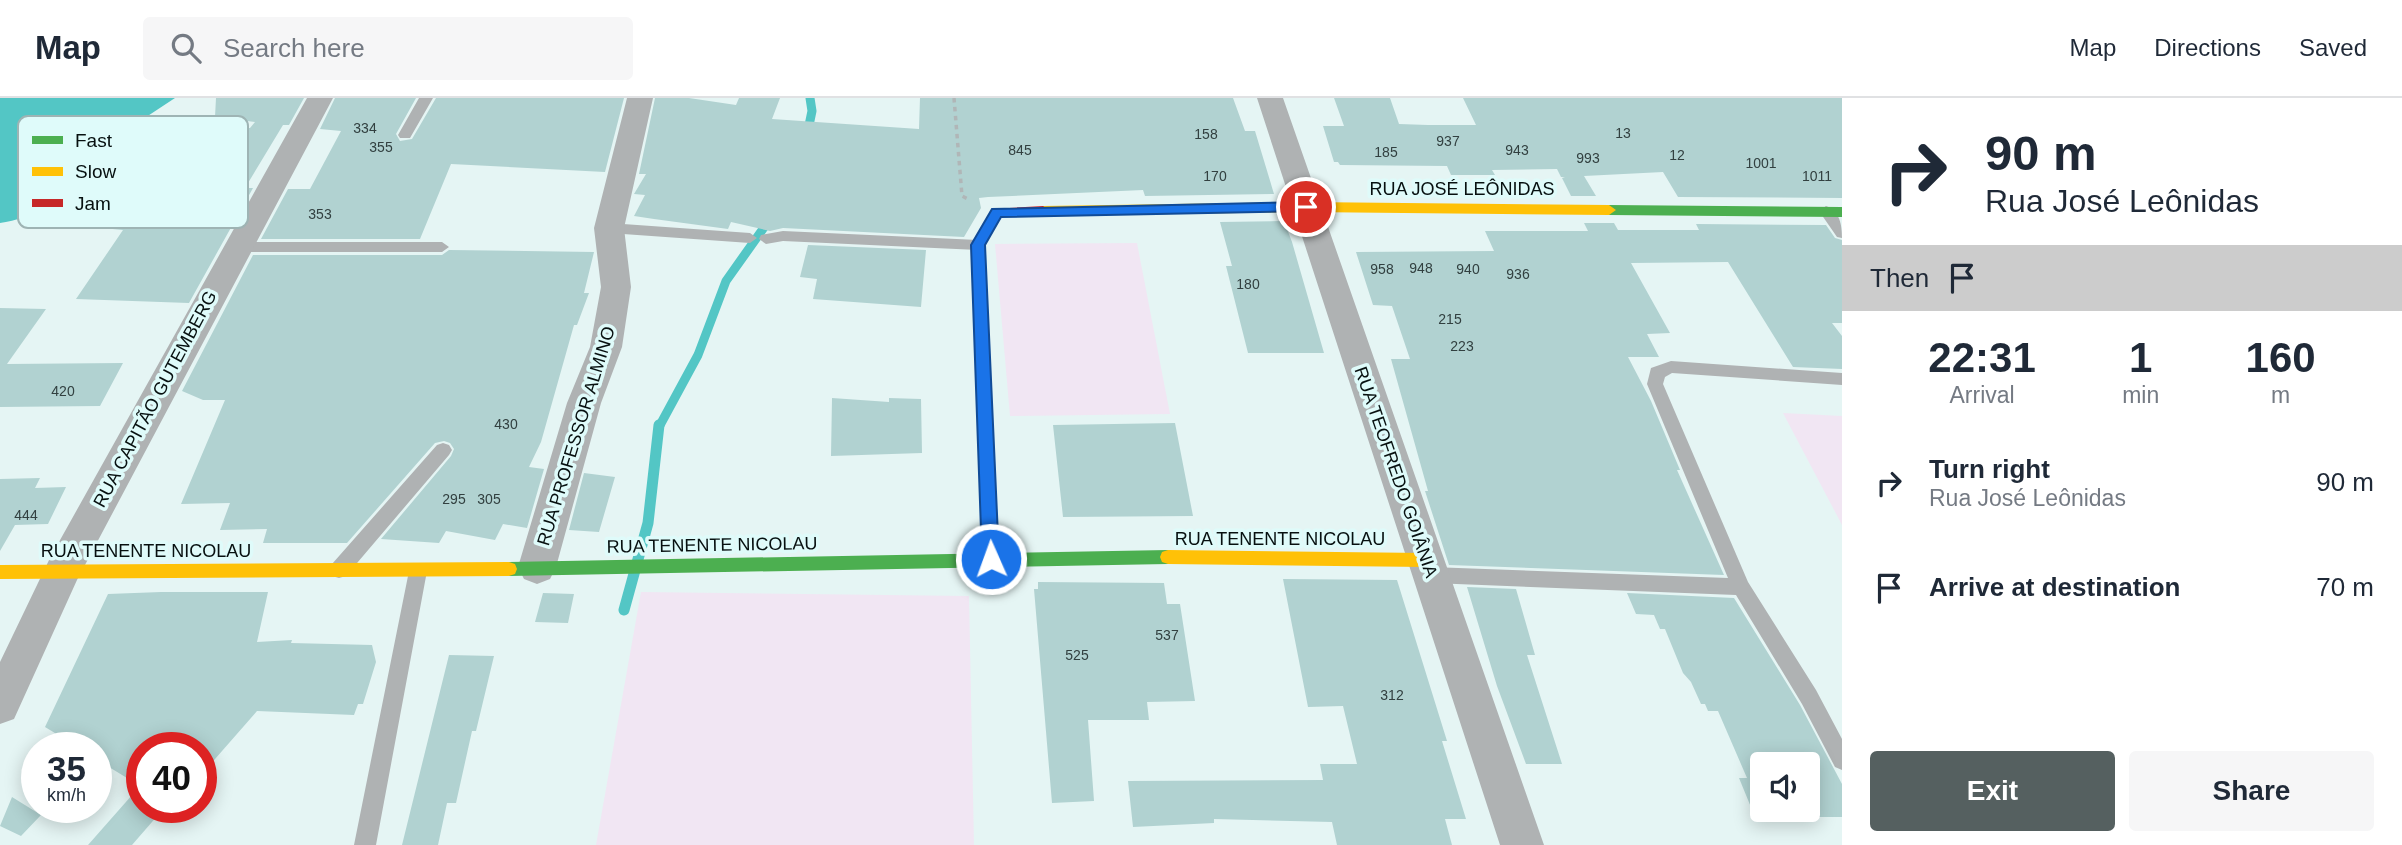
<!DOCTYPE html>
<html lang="en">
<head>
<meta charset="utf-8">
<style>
  :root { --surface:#fff; --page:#f6f6f7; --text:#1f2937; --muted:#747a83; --line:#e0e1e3; --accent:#556060 }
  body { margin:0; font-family:Arial,sans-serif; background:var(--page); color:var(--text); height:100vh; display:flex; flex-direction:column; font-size:26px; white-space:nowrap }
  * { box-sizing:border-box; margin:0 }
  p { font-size:23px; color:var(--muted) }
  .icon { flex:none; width:38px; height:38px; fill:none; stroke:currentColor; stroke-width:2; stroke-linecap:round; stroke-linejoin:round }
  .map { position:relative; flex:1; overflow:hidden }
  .side { display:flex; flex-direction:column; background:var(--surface); width:560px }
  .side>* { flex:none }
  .top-card { background:#fff; color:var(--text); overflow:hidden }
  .tools { position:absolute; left:1750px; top:654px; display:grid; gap:14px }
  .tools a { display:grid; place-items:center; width:70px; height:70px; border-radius:7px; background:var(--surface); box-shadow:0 4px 18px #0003; font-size:35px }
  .speed { position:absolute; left:21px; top:634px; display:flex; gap:14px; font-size:35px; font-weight:700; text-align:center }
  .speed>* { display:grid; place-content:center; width:91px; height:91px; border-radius:50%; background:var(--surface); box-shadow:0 4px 18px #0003; line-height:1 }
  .speed small { font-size:18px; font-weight:400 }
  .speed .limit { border:10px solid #d22; background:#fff; color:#111 }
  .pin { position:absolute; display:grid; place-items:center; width:60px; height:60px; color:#fff; margin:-30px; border:4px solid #fff; border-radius:50%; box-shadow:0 2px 7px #0007 }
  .me { position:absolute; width:77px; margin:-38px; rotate:358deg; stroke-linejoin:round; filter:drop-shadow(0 0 5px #0008) }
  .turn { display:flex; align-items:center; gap:24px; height:147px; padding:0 28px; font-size:32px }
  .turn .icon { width:91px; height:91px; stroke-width:2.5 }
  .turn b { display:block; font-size:49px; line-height:60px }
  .then { display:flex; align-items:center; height:66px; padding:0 28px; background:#0003; gap:14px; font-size:26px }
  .eta { display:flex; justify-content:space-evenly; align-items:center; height:119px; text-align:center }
  .eta b { font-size:42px; font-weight:600; line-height:49px }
  .cta { display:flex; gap:14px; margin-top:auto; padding:14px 28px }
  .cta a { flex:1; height:80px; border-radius:7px; background:var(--accent); color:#fff; font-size:28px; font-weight:600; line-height:80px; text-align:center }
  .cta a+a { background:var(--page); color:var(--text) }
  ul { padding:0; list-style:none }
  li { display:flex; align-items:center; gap:21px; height:105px; padding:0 28px }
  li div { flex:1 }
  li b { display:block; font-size:26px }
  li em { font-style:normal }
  header { display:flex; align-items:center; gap:42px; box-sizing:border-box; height:98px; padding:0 35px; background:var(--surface); border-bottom:2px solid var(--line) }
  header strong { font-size:33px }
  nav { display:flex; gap:38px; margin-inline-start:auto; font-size:24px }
  .search { width:490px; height:63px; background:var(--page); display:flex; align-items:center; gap:18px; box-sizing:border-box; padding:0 24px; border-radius:7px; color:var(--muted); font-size:26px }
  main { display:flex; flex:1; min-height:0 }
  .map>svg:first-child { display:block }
</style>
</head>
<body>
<header>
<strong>Map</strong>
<div class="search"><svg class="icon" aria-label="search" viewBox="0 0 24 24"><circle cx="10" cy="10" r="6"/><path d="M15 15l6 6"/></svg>Search here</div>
<nav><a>Map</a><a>Directions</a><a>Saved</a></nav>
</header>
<main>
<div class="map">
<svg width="1842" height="747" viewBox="0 0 1842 747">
  <rect width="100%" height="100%" fill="#e5f5f4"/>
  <path fill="#f1e6f3" d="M1137,145L1170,316L1010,318L995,146Z
    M1783,315L1842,318V427Z
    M641,494L969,498L974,747H596Z"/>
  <path fill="#53c6c5" d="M0,0H175L131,29L81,49C81,54 83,62 82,66C73,99 31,121 0,125Z"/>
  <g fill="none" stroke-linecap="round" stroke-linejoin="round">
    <path stroke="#53c6c5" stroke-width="9" d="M807,37L812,13L810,0
      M659,329L698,257L726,183L770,121"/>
    <path stroke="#53c6c5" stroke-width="11" d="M624,512L648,425L659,327"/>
  </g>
  <path fill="#b1d2d1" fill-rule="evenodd" d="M216,0H304L289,27H283L245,90H253L189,205L76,201L123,132L92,129L145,53H153L165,39L190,40L200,27L250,30L255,24L215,19Z
    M335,0H416L396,36L400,43L412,41L436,0H624L605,74L451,66L420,141H261L288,91H310L341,33L320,31Z
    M655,0H689L736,7L739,0H780L772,21L919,31L920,0H1233L1245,33H1255L1274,96L1145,98L1143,92L988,99L979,100L981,110L964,139L783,130L770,133L731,124L728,131L654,121L634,118L645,97L634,96L646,76H639Z
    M1334,0H1390L1399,26L1428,27H1476L1463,0H1842V100L1678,99L1663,74L1584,78L1596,98H1571L1562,80L1565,79H1561L1557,71L1492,72L1495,77H1451L1447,68L1340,67L1338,64H1334L1323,28H1344Z
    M1284,123L1292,144L1324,255H1248L1226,168H1232L1220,124Z
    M1584,125H1614L1618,132H1699L1696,126L1826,127L1835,140L1842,142V225H1832L1842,238V271L1793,269L1728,164L1631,165L1670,235L1647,236L1659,259H1628L1651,303L1680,372H1677L1724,477L1449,467L1425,393H1428L1391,261H1410L1392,208L1373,207L1356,154L1494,153L1485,133H1588Z
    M808,147L926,152L921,209L813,201L817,181L800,179Z
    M449,152L594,154L584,195H589L577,227H574L541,344L529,369L544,371L527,430L503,426L495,442L446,433L439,445L381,441L451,358L454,351L450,345L444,343L435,345L347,445H263L267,431L220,432L230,405L181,406L225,302H203L182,293L253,157H442Z
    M0,210L46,211L7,266L123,265L100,308L0,309Z
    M832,300L889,304V300L921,301L922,355L831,358Z
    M1175,325L1193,418L1063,419L1053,327Z
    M584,375L615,379L599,434L569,432Z
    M40,380L35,390L66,389L48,426L15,427L0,453V381Z
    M1283,481L1397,482L1447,643H1442L1466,721H1445L1452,747H1337L1332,724L1214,721V725L1133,729L1128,683L1323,682L1320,666H1357L1343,608L1308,609Z
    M1038,484L1164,485L1167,506H1180L1195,603L1147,604L1149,622H1088L1094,703L1052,705L1034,491H1038Z
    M1467,489L1516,491L1535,557H1527L1562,666H1526L1497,588Z
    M161,494H268L257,544L292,542L291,545L372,547L376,564L363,606H358L354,617L257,613L201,677V649H142V709H165L132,747H88L140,688L96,661V649H78L45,629L108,496Z
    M543,495L574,496L568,525L535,524Z
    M1627,495L1734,500L1800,607L1842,686V719H1755L1739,680H1747L1718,613H1708L1705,606H1701L1691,584L1683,575L1665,531H1660L1654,517L1636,516ZM1762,667H1808V712H1762Z
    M449,557L494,558L476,633H472L456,705H447L438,747H402Z
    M12,699L41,717L21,738L0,728Z"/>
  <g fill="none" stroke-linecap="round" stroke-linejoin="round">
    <path stroke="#b0b6b7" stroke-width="3.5" stroke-dasharray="4.5 4.5" stroke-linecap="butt" d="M954,0L962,98L970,102"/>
    <path fill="#afb2b3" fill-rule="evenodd" d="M419,0H433L410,40H400L398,37Z
      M1826,108C1840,113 1842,127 1842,140L1837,139L1819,113Z
      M609,125L750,135L757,140L750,145L609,135L602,130Z
      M783,133L978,142L985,147L978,152L783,143L766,146L759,141L761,137Z
      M237,144H442L449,149L442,154H237L230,149Z
      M1671,263L1842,275V287L1672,275L1665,279L1663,286L1748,484L1816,592L1842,641V672L1835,669L1802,606L1736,497L1431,485L1424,483L1422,477L1424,471L1431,469L1728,480L1647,286L1651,270Z
      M443,345L449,347L452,352L449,357L346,478L339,480L332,478L330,472L332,466L437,347Z
      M418,465L425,467L427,473L376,747H354L409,473L411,467Z"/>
    <path fill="#afb2b3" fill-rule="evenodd" d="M307,0H333L77,482L14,621L0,626V564L50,460Z
      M627,0H653L624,130L631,189L622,249L601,305L556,469L550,481L537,486L524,481L518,469L567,305L590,249L601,189L594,130Z
      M1257,0H1283L1544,747H1500Z"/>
    <path fill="#4caf50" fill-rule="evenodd" d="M1609,107L1842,109V119L1609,117L1602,112Z
      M1168,452L1174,454L1176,459L1174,464L1168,466L509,478L503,476L501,471L503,466L509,464Z"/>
    <path fill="#ffc107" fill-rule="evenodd" d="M1306,104L1609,107L1616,112L1609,117L1306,114L1043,118L1036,113L1043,108Z
      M1168,452L1425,455L1431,457L1433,462L1431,467L1425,469L1168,466L1162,464L1160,459L1162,454Z
      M509,464L515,466L517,471L515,476L509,478L0,481V467Z"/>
    <path fill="#c62828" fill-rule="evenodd" d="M1043,108L1050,113L1048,116L1001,118L985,147L999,461L997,466L991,468L985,466L983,461L971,147L992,111Z"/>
  </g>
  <path fill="#1a73e8" stroke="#114b97" stroke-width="2" d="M1306,104L1313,109L1306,113L1001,119L985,147L999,461L997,466L991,468L985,466L982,461L971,147L992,111Z"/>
  <g text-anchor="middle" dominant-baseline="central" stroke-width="7" stroke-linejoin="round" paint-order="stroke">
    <g font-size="14" fill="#324040">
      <text x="365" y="30">334</text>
      <text x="1623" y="35">13</text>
      <text x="1206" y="36">158</text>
      <text x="1448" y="43">937</text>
      <text x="381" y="49">355</text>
      <text x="1020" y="52">845</text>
      <text x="1517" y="52">943</text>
      <text x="1386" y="54">185</text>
      <text x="1677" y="57">12</text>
      <text x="1588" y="60">993</text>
      <text x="1761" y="65">1001</text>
      <text x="1215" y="78">170</text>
      <text x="1817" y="78">1011</text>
      <text x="320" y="116">353</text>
      <text x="1421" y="170">948</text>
      <text x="1382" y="171">958</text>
      <text x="1468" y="171">940</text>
      <text x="1518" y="176">936</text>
      <text x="1248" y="186">180</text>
      <text x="1450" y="221">215</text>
      <text x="1462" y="248">223</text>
      <text x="63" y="293">420</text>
      <text x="506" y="326">430</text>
      <text x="454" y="401">295</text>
      <text x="489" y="401">305</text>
      <text x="26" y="417">444</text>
      <text x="1167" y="537">537</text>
      <text x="1077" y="557">525</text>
      <text x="1392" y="597">312</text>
    </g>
    <g font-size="18" fill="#071010" stroke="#dffbfa">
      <text x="1462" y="91">RUA JOSÉ LEÔNIDAS</text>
      <text transform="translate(155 301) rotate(-62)">RUA CAPITÃO GUTEMBERG</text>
      <text transform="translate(576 338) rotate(-73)">RUA PROFESSOR ALMINO</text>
      <text transform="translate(1396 374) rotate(71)">RUA TEOFREDO GOIÂNIA</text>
      <text x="1280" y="441">RUA TENENTE NICOLAU</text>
      <text transform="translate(712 447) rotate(-1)">RUA TENENTE NICOLAU</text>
      <text x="146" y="453">RUA TENENTE NICOLAU</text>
    </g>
  </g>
  <rect x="18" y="18" width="230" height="112" rx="10" fill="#dffbfa" stroke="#9eb4b4" stroke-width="2"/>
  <rect x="32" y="38" width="31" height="8" fill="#4caf50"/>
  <rect x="32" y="69" width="31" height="9" fill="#ffc107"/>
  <rect x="32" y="101" width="31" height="8" fill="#c62828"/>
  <g font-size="19" fill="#071010">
    <text x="75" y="49">Fast</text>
    <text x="75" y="80">Slow</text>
    <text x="75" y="112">Jam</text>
  </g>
</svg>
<div class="tools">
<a><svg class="icon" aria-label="sound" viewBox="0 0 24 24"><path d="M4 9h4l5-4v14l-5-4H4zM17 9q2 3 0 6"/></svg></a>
</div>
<div class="speed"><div>35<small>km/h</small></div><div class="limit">40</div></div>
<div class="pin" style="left:1306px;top:109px;background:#d93025"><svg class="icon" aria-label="arrive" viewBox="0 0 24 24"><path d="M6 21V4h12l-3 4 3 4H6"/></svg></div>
<svg class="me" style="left:991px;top:461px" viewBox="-20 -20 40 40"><circle r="17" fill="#1a73e8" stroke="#fff" stroke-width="3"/><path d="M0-11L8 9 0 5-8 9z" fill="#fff"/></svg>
</div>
<section class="side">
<div class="top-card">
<div class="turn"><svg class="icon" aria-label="right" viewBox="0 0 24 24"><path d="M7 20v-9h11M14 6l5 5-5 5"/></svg><div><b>90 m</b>Rua José Leônidas</div></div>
<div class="then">Then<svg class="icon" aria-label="arrive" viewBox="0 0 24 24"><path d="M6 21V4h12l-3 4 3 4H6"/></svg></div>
</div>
<div class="eta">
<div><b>22:31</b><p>Arrival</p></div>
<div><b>1</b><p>min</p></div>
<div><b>160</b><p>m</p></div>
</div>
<ul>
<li><svg class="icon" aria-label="right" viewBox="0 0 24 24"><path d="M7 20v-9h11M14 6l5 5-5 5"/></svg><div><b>Turn right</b><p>Rua José Leônidas</p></div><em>90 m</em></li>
<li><svg class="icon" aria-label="arrive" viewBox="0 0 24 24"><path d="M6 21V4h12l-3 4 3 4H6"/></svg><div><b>Arrive at destination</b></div><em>70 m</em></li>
</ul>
<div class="cta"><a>Exit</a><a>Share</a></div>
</section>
</main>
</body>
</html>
